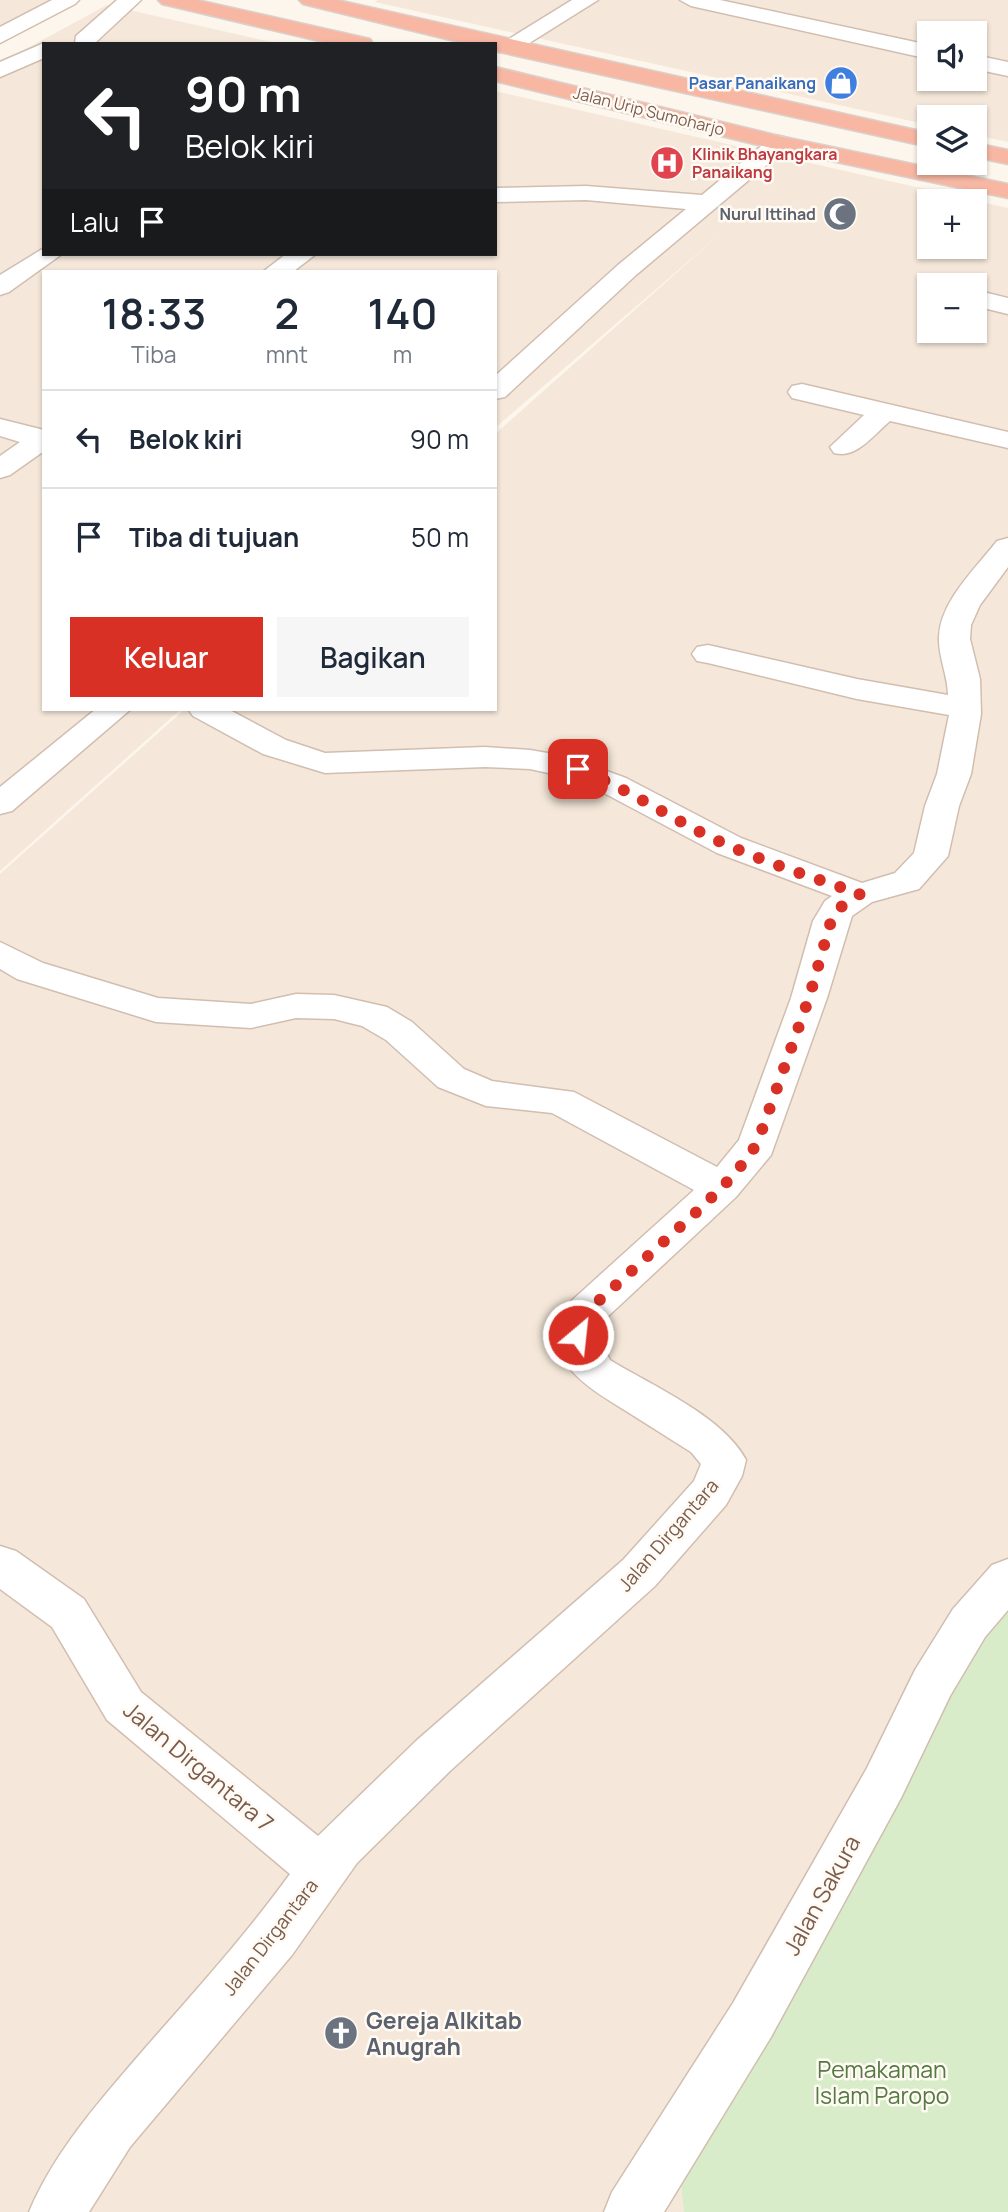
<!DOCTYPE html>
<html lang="id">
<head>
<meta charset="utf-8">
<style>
  :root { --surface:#fff; --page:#f6f6f7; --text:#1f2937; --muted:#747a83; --line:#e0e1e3; --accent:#d93025 }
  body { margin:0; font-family:Manrope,sans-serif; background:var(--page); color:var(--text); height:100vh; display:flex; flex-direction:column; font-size:26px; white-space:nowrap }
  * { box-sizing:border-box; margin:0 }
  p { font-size:23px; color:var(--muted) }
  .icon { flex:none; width:38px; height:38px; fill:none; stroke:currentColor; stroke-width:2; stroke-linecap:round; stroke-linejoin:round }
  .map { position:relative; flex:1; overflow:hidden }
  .drawer { position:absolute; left:42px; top:270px; width:455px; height:441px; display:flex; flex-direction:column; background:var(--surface); border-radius:0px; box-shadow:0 2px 5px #0004 }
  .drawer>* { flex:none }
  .banner { position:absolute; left:42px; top:42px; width:455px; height:214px; border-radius:0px; box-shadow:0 2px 5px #0004; background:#202124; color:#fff; overflow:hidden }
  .fabs { position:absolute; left:917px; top:21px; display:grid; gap:14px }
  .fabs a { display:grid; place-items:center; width:70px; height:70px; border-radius:0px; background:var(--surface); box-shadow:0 2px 5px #0004; font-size:35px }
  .pin { position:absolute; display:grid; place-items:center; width:60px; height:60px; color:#fff; margin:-30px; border-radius:14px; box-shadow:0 4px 10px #0006 }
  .me { position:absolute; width:77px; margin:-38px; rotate:28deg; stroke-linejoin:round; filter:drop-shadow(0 0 5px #0008) }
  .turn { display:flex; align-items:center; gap:24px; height:147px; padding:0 28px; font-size:32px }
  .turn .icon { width:91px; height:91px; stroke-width:2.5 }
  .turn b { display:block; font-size:49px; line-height:60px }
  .then { display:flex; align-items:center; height:66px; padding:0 28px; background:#0003; gap:14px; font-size:26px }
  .eta { display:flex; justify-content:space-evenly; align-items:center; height:119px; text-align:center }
  .eta b { font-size:42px; font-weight:600; line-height:49px }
  .primary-button { display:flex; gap:14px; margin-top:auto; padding:14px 28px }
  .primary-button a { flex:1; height:80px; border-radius:0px; background:var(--accent); color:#fff; font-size:28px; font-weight:600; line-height:80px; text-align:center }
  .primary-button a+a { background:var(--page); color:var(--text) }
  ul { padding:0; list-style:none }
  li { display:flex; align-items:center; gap:21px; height:98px; padding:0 28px; border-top:2px solid var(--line) }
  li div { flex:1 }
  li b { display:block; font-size:26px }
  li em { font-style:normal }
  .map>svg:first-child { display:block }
</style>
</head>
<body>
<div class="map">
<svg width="1008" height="2212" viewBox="0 0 1008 2212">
  <rect width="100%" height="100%" fill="#fdf6ec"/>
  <path fill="#f5e8da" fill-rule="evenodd" d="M0,0H53L0,28Z
    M378,0H1008V142L975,135V117H929V125L375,2ZM929,33H975V79H929Z
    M107,5L280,44H44V254H495V91L1008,208V1570L986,1632L681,2186L684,2212H0V874L185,709H495V434L719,235L495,428V271H44V709H181L0,871V63ZM929,201H975V247H929ZM929,285H975V331H929Z"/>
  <path fill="#d8ecc9" d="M1008,1591V2212H684L681,2186Z"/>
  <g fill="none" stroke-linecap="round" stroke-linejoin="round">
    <g stroke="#d1beb0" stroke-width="3">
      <path id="minor" d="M52,0H79L75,4L0,43V27Z
        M117,0H141L96,42L98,44H75L76,36Z
        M572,0H598L515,52H499L496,47Z
        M680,0H720L929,45V59L691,6Z
        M44,43V58L0,77V62Z
        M975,55L1008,62V76L975,69Z
        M779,136L787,138L791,143L787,148L636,275L505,397L495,399V376L618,265L686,209L586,200L495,202V188L586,186L702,195L771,138Z
        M44,248V254H62L9,292L0,295V275Z
        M286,254H316L294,271H264Z
        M935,277L944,280L948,285H929V292L925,290L921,285L925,280Z
        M975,290L1008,298V314L975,306Z
        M802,384L1008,432V448L890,421C873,435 857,459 834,453L830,447L864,415L792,398L788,392L792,386Z
        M0,419L44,430V451L10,475L0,478V456L20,442L0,436Z
        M1008,538V567L980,605L971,625L970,639L980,679L981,714L971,774L959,806L948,856L919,889L872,902L852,916L827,998L771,1155L736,1197L603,1321L602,1344L610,1360C652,1386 723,1416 746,1460L742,1476L726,1505L655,1586L450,1771L357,1863L292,1955L130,2147L89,2212H29C55,2150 103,2097 146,2047C196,1990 246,1935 290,1874L107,1720L52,1627L0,1589V1546L16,1551L84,1599L141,1692L318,1836L416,1741L623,1560L694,1481L701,1464L691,1452C669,1438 648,1425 626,1411C585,1385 537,1360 569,1303L694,1190L552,1113L486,1106L438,1087L386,1040L362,1026L334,1019L296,1018L251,1028L156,1022L17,979L0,969V942L43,963L158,998L251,1004L296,994L334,995L387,1007L412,1022L464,1069L492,1081L574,1092L717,1167L739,1140L791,998L813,921L825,901L832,896L717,853L602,792L562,776L530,769L485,767L325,773L263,754L193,716L188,709H228L286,740L325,753L485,747L530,750L565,756L626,778L741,838L862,883L895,873L914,853L925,806L937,774L949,715L857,699L708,663L697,661L692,654L697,647L708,645L857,679L948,695C948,676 938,656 939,637C940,601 977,567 997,541Z
        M96,709H131L12,811L0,814V787Z
        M1008,1559V1610L985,1637L950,1696L901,1798L771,2037L664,2212H604L612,2192L733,2003L867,1768L915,1670L953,1609L992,1565Z"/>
    </g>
    <g stroke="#dad1cd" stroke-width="3">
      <path id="highway" d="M158,0H197L370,39L373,44H332L162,4Z
        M299,0H337L929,133V147L495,51V44H467L303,4Z
        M495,67L779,136L1008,184V198L779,150L495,81Z
        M975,143L1008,150V164L975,157Z"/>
    </g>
    <use href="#minor" fill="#fff" fill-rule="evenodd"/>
    <use href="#highway" fill="#f7b7a3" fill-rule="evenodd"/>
  </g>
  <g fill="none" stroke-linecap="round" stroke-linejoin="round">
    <path stroke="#d93025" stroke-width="12" stroke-dasharray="0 21.6" d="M578,1335L584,1314L702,1207L735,1174L757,1144L809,998L831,921L838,909L860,894C809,876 757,860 708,836C664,814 624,787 578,769"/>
  </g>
  <defs>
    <g id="shop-disc" transform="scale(1.75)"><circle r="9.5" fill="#3f7fe0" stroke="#fffaf3"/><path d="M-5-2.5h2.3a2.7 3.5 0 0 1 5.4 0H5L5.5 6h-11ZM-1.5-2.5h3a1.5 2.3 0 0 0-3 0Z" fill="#fff"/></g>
    <g id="hospital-disc" transform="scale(1.75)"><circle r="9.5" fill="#e0444e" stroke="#fffaf3"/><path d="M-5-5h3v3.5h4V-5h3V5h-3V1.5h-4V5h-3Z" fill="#fff"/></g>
    <g id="mosque-disc" transform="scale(1.75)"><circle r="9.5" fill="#6b7280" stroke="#fffaf3"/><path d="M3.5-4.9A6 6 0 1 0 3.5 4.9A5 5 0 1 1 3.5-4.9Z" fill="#fff"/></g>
    <g id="church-disc" transform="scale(1.75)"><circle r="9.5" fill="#6b7280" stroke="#fffaf3"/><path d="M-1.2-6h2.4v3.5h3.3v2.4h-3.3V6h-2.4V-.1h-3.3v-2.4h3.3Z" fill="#fff"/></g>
  </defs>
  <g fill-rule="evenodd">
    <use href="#shop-disc" x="841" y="83"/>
    <use href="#hospital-disc" x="667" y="163"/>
    <use href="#mosque-disc" x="840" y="214"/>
    <use href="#church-disc" x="341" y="2033"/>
  </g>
  <g text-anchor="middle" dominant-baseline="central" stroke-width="5" stroke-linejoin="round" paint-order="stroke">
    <g font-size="16" font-weight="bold" fill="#366cbe" stroke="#fffaf3" text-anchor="end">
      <text x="816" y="83">Pasar Panaikang</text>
    </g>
    <g font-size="16" fill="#7a5c4d" stroke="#fffaf3">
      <text transform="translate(649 111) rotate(14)">Jalan Urip Sumoharjo</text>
    </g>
    <g font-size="16" font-weight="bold" fill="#be3a42" stroke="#fffaf3" text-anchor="start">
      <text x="692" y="154">Klinik Bhayangkara<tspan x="692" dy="18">Panaikang</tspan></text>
    </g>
    <g font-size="16" font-weight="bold" fill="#5b616d" stroke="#fffaf3" text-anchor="end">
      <text x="816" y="214">Nurul Ittihad</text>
    </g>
    <g font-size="19" fill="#7a5c4d" stroke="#fffaf3">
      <text transform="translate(668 1535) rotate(-49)">Jalan Dirgantara</text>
      <text transform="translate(270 1937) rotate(-52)">Jalan Dirgantara</text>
    </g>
    <g font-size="23" fill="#7a5c4d" stroke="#fffaf3">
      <text transform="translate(199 1766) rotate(40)">Jalan Dirgantara 7</text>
      <text transform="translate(821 1895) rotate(-61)">Jalan Sakura</text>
    </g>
    <g font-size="23" font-weight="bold" fill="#5b616d" stroke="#fffaf3" text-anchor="start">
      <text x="366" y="2020">Gereja Alkitab<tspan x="366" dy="26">Anugrah</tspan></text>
    </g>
    <g font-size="23" fill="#537a41" stroke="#fffaf3">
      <text x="882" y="2069">Pemakaman<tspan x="882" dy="26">Islam Paropo</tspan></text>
    </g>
  </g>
</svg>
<div class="fabs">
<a><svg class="icon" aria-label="sound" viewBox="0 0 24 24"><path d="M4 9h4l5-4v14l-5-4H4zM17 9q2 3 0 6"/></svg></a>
<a><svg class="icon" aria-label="layers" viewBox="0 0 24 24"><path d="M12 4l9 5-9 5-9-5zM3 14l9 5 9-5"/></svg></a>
<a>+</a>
<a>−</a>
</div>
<div class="pin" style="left:578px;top:769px;background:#d93025"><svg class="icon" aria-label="arrive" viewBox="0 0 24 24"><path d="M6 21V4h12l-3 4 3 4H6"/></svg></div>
<svg class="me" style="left:578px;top:1335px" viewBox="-20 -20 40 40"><circle r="17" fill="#d93025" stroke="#fff" stroke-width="3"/><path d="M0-11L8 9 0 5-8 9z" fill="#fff"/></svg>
<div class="banner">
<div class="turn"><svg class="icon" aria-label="left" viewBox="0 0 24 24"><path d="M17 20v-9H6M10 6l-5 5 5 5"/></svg><div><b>90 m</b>Belok kiri</div></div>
<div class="then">Lalu<svg class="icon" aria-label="arrive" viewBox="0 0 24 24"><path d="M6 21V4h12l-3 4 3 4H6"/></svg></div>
</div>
<section class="drawer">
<div class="eta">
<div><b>18:33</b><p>Tiba</p></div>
<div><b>2</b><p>mnt</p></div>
<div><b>140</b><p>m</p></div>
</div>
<ul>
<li><svg class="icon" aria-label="left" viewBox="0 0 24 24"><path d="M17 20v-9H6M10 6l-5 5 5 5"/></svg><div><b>Belok kiri</b></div><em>90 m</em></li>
<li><svg class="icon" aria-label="arrive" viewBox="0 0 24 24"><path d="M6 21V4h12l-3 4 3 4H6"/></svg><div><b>Tiba di tujuan</b></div><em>50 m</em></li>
</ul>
<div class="primary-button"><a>Keluar</a><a>Bagikan</a></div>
</section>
</div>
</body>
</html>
